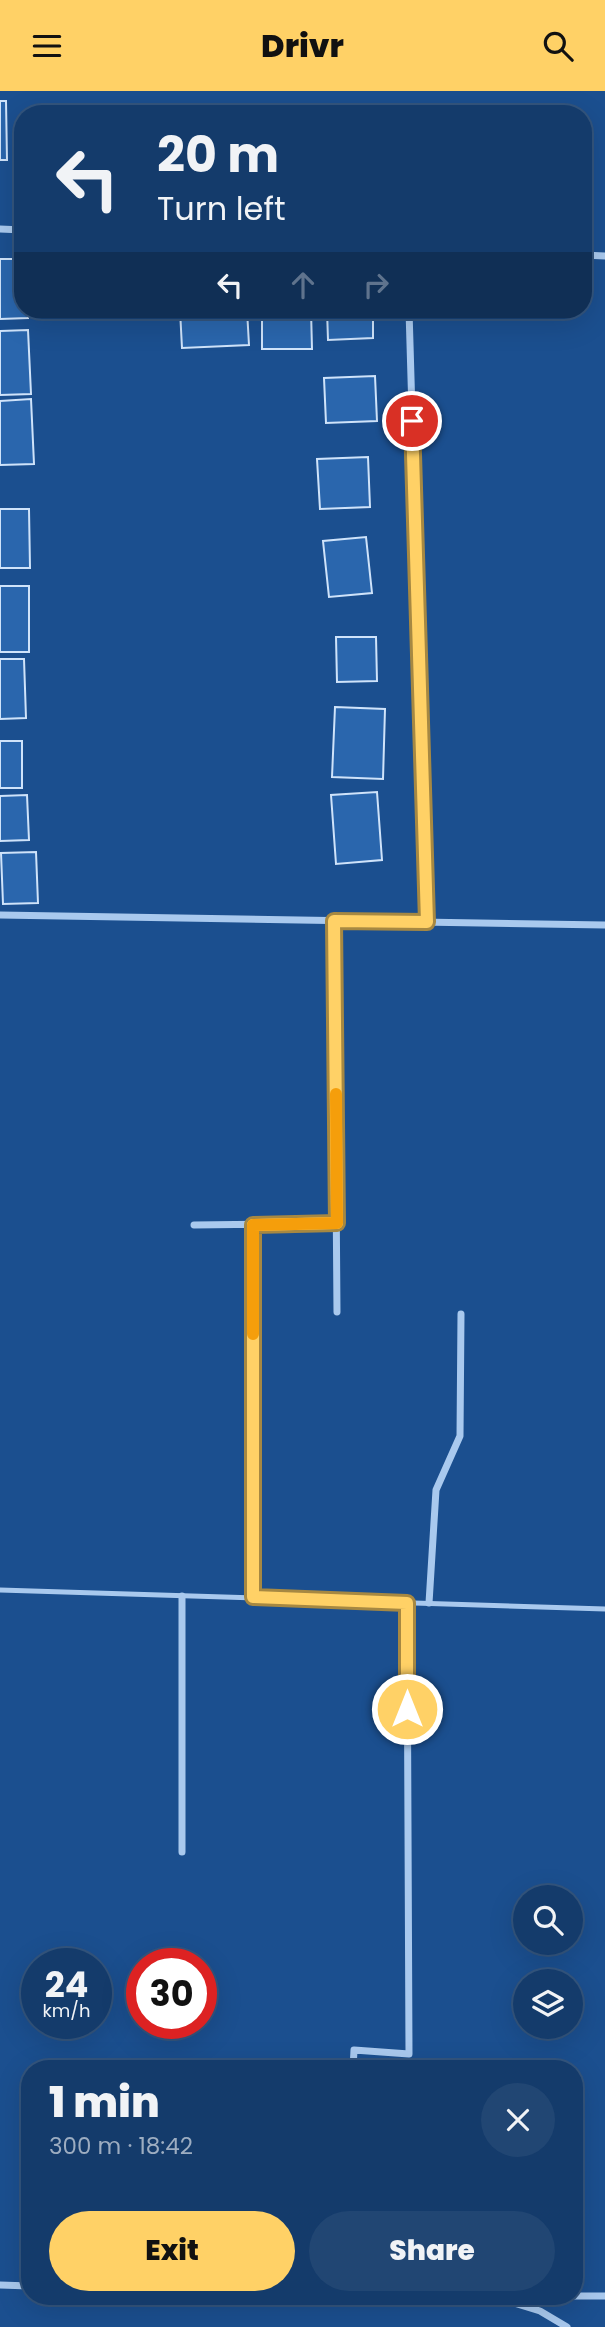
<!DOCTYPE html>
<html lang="en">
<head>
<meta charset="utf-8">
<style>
  :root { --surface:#143b6b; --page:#214673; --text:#f1f3f6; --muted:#9dadc1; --line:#33557e; --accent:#ffd166 }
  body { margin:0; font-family:Poppins,sans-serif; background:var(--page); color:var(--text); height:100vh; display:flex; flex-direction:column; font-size:26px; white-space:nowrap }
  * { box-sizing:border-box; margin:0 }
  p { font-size:23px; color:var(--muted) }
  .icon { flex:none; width:38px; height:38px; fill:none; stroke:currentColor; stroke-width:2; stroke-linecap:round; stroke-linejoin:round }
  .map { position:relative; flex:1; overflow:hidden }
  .details { position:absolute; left:21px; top:1969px; width:562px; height:245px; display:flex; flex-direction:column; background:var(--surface); border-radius:28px; box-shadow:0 7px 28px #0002,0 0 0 2px var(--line) }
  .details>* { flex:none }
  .guide { position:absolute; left:14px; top:14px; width:578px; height:214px; border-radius:28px; box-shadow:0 7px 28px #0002,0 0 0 2px var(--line); background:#143b6b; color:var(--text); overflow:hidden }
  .tools { position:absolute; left:513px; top:1794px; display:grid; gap:14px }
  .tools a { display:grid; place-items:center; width:70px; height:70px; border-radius:50%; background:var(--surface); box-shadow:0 7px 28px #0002,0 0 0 2px var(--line); font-size:35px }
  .speed { position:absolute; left:21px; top:1857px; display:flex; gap:14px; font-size:35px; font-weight:700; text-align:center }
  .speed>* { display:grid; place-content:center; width:91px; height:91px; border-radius:50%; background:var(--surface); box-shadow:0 7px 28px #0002,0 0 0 2px var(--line); line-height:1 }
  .speed small { font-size:18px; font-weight:400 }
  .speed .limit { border:10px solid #d22; background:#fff; color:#111 }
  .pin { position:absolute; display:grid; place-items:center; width:60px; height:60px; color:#fff; margin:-30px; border:4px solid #fff; border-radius:50%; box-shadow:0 2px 7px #0007 }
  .me { position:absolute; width:77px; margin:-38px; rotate:0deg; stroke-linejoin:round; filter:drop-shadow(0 0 5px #0008) }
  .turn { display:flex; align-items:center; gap:24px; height:147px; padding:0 28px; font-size:32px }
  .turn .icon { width:91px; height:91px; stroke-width:2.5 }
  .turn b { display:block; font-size:49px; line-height:60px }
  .lanes { display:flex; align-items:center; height:66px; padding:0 28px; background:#0003; justify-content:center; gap:35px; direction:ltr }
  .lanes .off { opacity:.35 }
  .round { display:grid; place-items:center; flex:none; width:74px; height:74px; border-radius:37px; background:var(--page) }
  .head { display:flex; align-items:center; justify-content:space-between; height:119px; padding:0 28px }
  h1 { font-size:42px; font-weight:800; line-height:52px }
  .cta { display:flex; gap:14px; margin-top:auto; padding:14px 28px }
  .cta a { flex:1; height:80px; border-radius:42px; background:var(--accent); color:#111; font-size:28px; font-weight:800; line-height:80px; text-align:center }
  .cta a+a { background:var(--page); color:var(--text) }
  header { display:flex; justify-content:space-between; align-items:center; height:91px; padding:0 28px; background:var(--accent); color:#111; font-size:32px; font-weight:800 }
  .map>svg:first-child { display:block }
</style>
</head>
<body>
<header><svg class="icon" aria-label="menu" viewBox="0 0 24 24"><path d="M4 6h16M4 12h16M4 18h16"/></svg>Drivr<svg class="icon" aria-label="search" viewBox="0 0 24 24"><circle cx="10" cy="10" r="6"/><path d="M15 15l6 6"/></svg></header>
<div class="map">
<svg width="605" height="2236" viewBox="0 0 605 2236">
  <rect width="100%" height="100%" fill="#1b4f8f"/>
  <path fill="#2a66ad" stroke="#cfe3fa" stroke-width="2" d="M0,10H6L7,69H0Z
    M62,15H102V23H62Z
    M189,15V23H142V18Z
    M0,168H23V219H28V227L0,228Z
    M180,219H247L249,254L182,257Z
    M262,219H311L312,258H262Z
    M327,219H373V247L328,249Z
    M28,239L31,303L0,304V240Z
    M375,285L377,330L326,332L324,287Z
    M31,308L34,373L0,374V310Z
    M368,366L370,416L320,418L317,368Z
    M0,418H29L30,477H0Z
    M366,446L372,502L329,506L323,450Z
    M0,495H29V561H0Z
    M336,546H376L377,590L337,591Z
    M0,568H24L26,627L0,628Z
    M335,616L385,618L383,688L332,686Z
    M0,650H22V697H0Z
    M377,701L382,769L336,773L331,704Z
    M27,704L29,749L0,750V705Z
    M36,761L38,812L3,813L1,762Z"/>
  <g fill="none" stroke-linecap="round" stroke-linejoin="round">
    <path stroke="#a9c9ee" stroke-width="5" d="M0,1499L605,1518"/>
    <path stroke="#a9c9ee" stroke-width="7" d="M0,138L23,139
      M583,164L605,165
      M409,219L427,831
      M0,824L605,834
      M334,830L337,1221
      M194,1134L337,1132
      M252,1506L253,1134
      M429,1512L436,1399L460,1345L461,1223
      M182,1761V1505
      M353,1978L354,1959L409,1963L407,1512
      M0,2194L30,2195
      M457,2205L495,2206L540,2220L567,2236
      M574,2205H605
      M502,2206L571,2205"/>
  </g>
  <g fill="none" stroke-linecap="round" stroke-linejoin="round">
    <g stroke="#a68842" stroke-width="18">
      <path id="route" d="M407,1618V1512L253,1506V1134L337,1132L334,830L427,831L412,330"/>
    </g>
    <use href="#route" stroke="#ffd166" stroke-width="12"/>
    <path stroke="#f59e0b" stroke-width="12" d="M253,1243V1134L337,1132L336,1003"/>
  </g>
</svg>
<div class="tools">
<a><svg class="icon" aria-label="search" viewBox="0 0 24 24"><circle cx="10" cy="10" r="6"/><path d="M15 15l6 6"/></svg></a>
<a><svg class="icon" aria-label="layers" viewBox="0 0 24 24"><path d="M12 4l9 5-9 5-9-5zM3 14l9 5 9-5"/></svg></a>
</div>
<div class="speed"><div>24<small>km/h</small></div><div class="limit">30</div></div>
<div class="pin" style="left:412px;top:330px;background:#d93025"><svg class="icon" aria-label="arrive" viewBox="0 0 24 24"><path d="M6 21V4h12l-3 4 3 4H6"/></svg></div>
<svg class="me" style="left:407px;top:1618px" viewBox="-20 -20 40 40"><circle r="17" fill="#ffd166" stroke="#fff" stroke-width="3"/><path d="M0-11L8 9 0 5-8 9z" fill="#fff"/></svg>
<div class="guide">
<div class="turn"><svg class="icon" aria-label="left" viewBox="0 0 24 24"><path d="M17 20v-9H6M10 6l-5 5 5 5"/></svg><div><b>20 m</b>Turn left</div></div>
<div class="lanes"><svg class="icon" aria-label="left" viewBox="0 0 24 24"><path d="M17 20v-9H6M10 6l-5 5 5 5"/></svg><svg class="icon off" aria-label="ahead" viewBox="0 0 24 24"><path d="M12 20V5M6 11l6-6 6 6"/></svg><svg class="icon off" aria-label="right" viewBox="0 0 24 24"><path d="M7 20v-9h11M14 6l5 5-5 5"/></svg></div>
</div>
<section class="details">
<div class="head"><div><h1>1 min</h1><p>300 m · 18:42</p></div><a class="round"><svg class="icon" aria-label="close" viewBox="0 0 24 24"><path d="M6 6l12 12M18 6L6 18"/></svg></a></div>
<div class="cta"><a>Exit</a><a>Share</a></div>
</section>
</div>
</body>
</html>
